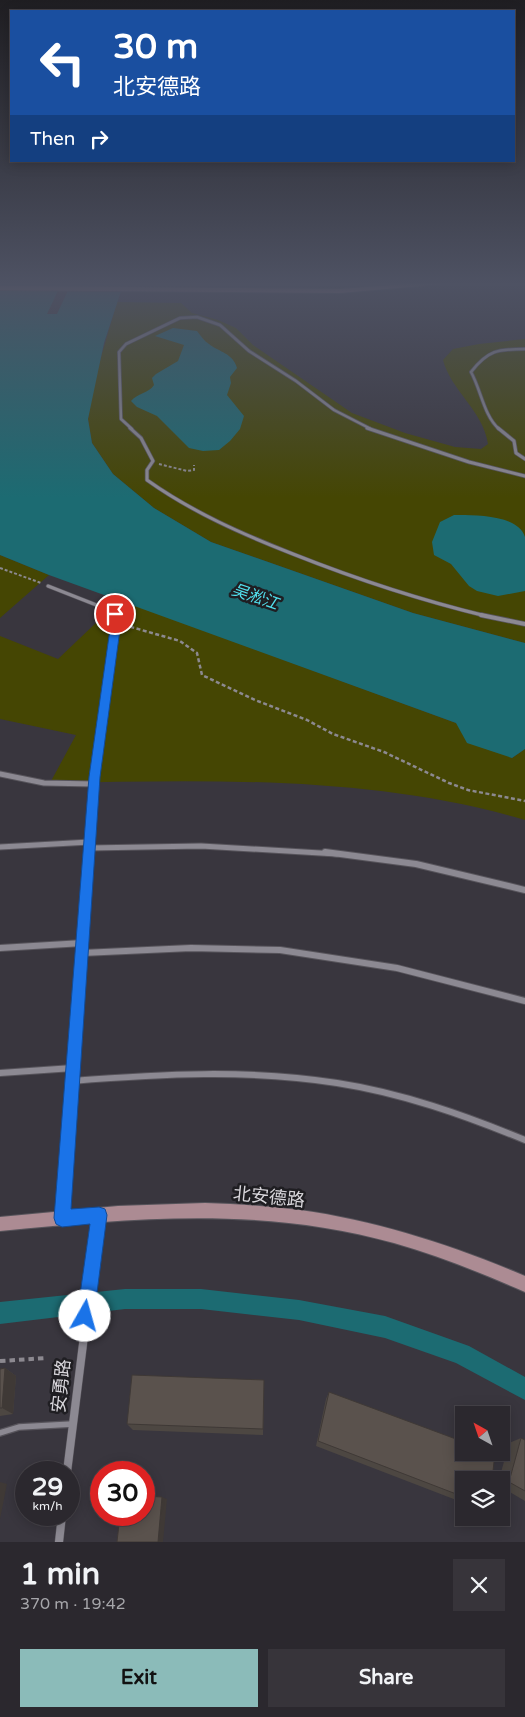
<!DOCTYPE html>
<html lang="en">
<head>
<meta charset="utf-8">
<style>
  :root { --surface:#2b282e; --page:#37343a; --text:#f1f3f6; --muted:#a6a6aa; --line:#47444a; --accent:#8bbbb9 }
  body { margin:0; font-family:"Varela Round","Noto Sans SC",sans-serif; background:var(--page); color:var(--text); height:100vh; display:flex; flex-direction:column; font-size:19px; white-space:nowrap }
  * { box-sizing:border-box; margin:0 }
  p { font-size:16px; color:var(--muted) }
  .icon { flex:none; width:28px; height:28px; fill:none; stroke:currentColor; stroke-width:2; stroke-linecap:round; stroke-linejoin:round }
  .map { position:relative; height:1542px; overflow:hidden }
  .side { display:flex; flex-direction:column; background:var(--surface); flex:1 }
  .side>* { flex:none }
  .guide { position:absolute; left:10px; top:10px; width:505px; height:152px; border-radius:0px; box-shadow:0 2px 12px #0003,0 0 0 1px var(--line); background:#1a4fa0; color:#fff; overflow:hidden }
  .needle { width:32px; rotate:320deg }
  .fabs { position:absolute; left:455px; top:1406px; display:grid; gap:10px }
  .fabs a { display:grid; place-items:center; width:55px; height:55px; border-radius:0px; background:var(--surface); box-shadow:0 2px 12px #0003,0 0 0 1px var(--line); font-size:25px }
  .speed { position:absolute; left:15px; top:1461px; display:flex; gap:10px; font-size:25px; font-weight:700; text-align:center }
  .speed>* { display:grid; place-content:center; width:65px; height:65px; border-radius:50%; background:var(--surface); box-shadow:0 2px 12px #0003,0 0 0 1px var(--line); line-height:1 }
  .speed small { font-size:12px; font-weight:400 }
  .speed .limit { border:8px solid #d22; background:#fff; color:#111 }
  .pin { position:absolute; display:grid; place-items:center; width:42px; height:42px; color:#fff; margin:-21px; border:2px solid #fff; border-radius:50%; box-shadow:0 1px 5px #0007 }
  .me { position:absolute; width:55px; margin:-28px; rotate:7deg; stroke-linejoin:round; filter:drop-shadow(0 0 4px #0008) }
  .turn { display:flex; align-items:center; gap:18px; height:105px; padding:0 20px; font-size:22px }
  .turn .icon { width:65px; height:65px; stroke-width:2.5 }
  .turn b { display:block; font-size:35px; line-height:42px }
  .then { display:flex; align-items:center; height:48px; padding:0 20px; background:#0003; gap:10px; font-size:19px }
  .round { display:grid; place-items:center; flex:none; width:52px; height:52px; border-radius:0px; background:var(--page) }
  .summary { display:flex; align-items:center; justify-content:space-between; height:85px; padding:0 20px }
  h1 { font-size:30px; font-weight:700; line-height:38px }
  .cta { display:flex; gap:10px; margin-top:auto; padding:10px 20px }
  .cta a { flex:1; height:58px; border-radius:0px; background:var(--accent); color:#111; font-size:20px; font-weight:700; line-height:58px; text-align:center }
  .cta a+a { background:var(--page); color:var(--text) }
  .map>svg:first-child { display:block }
</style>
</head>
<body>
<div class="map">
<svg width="525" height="1542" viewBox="0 0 525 1542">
  <rect width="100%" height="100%" fill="#39363e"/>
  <path fill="#454603" d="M117,302L181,303L192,313L218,320L236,328L253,345L352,413L405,433L455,447L481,449L488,444C483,410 451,391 443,360L453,349L479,344L525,339V643L413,613L211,542L154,508L113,474L92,443L88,419L95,378Z
    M0,555L49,575L0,618Z
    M120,600L456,723L512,758L525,749V820C372,775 208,780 50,783L76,735L0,719V636L58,659Z"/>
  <path fill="#1c6b72" d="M2,282H62L47,314H57L72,282H124L104,343L88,419L92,443L113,474L154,508L211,542L413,613L525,643V749L512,758L467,743L456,723L49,575L0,555V286Z
    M173,328L197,331C201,336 204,341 209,344C219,352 233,353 237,368L230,377L231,383L227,395L244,416L240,429L230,441L219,450L203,451L189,448L157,416L137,407L131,401C138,393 149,393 154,385L152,378L156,374L178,361L184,345L155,336Z
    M454,515C473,515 518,514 525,537C525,551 525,576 525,591L498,596L477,591L469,586L451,564L434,555L432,542L440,522Z"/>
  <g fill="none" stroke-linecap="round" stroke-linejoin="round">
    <path fill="#1c6b72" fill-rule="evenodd" d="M125,1289H201L299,1300L385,1316L469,1346L525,1377V1400L456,1363L385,1338L299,1320L201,1309H125L0,1324V1302Z"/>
    <g stroke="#57545b" stroke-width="4">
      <path id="lane-far3" d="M132,429L121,419L119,352L126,344L180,318L197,317L220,325L249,351L296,381L334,410L371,429
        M499,429C484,416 481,390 471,372C488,350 498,349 525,349"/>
    </g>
    <g stroke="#57545b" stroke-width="4.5">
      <path id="lane-far2" d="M130,428L141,438L153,461L147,470V480C192,512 242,534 293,554C356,579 420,600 486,616
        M367,428L469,462L525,476
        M498,428L514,441L516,453L525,459
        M48,586L104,608L115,616"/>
    </g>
    <g stroke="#57545b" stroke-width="5.5">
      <path id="lane-far1" d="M481,615L525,624
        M94,784L116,622L114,615"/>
    </g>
    <g stroke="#57545b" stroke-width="8">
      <path id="lane" d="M0,1433L19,1427L73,1424"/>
    </g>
    <g stroke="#57545b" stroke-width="7">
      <path id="street-far2" d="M0,774L44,783L94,784L89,854
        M0,847L90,842
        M89,848L201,846L337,854"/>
    </g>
    <g stroke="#57545b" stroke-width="8">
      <path id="street-far1" d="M325,852L416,864L525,890
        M0,948L83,943
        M82,953L191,948L280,950L397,968L525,1001
        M0,1073L73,1068
        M72,1081C160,1074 249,1069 337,1083C402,1093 464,1115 525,1140
        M66,1157L89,852"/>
    </g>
    <g stroke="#57545b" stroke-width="9">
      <path id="street" d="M62,1217L67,1155
        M67,1472L99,1216
        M59,1542L62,1515"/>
    </g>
    <g stroke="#57545b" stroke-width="2">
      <path id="secondary" d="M205,1203C236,1204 268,1206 300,1210C378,1221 452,1245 525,1276V1292C481,1273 440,1256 394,1243C261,1206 135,1218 0,1231V1217L118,1206Z"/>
    </g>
    <g stroke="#57545b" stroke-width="2">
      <path id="primary" d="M434,282H466L340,293L0,290V286L340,289Z"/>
    </g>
    <path stroke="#8c8990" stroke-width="2" stroke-dasharray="3 2" stroke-linecap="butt" d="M159,464L187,471L194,470V465
      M0,568L41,583"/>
    <path stroke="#8c8990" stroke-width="2.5" stroke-dasharray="4 2.5" stroke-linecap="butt" d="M124,625L180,641L197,653L202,675L255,700L307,720L333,734L384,752L449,783L468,790L525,801"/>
    <path stroke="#8c8990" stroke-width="4" stroke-dasharray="5.5 4" stroke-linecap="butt" d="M0,1361L47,1358"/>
    <use href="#lane-far3" stroke="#8c8992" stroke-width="2.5"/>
    <use href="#lane-far2" stroke="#8c8992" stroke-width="3"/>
    <use href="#lane-far1" stroke="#8c8992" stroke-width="4"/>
    <use href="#lane" stroke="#8c8992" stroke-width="5.5"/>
    <use href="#street-far2" stroke="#8c8992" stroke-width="5"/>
    <use href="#street-far1" stroke="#8c8992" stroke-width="6"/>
    <use href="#street" stroke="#8c8992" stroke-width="8"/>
    <use href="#secondary" fill="#ac8b93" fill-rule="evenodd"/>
    <use href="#primary" fill="#cc8d94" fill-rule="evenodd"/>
  </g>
  <path fill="#4d4742" d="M5,1368L16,1376L13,1414L0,1416V1369Z
    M264,1380L263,1435L133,1430L127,1424Z
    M329,1392L464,1480V1503L316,1446L326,1399Z
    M521,1438L525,1440V1501L501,1487V1480H499L509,1443Z"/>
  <path fill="#3f3936" d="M5,1368L16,1376L13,1414L2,1408Z
    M0,1482L7,1484L0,1519Z
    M162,1497L167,1499L163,1542H158Z"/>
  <path fill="#5a524d" stroke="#3f3936" d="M5,1368L2,1408H0V1369Z
    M132,1375L264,1380L263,1429L127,1424Z
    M329,1392L464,1442V1452L495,1453L492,1480H464V1497L318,1441Z
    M521,1438L525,1440V1491L509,1482Z
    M144,1496L162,1497L158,1542H117L120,1515H144Z"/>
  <linearGradient id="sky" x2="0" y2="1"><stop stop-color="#1f1e22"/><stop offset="0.57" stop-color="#4e5263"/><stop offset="1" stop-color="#4e5263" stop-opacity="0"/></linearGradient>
  <rect width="525" height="498" fill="url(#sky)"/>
  <path fill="#1a73e8" stroke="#114b97" d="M115,611L119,614L121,622L100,777L71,1209L99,1207L105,1209L107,1215L94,1316L92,1322L85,1324L79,1322L77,1316L90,1224L62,1227L56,1224L54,1218L89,777L111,622L110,614Z"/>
  <g text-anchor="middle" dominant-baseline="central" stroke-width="5" stroke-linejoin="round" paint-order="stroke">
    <g font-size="16" font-style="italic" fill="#52e1ef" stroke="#1f1e22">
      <text transform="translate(255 597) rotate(19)">吴淞江</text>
    </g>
    <g font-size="18" fill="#d8d6db" stroke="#1f1e22">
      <text transform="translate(269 1197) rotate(6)">北安德路</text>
      <text transform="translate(61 1386) rotate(-84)">安勇路</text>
    </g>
  </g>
</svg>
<div class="fabs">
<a><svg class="needle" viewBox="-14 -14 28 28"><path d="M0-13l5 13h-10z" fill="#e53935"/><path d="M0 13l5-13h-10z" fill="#a6a6aa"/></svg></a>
<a><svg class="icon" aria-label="layers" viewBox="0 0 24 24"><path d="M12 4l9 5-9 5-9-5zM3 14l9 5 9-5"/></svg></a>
</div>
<div class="speed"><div>29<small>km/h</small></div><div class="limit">30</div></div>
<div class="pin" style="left:115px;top:614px;background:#d93025"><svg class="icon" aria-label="arrive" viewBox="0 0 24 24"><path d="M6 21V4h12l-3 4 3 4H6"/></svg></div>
<svg class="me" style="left:85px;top:1316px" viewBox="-20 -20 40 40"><circle r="19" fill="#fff"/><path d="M0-13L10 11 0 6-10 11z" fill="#1a73e8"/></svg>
<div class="guide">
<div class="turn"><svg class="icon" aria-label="left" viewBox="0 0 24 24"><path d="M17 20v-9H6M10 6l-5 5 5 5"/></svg><div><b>30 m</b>北安德路</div></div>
<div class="then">Then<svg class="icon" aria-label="right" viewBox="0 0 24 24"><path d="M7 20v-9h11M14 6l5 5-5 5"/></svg></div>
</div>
</div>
<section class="side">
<div class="summary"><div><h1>1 min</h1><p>370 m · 19:42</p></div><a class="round"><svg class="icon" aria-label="close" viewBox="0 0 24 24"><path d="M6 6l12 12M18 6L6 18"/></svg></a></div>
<div class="cta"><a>Exit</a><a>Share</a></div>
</section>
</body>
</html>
